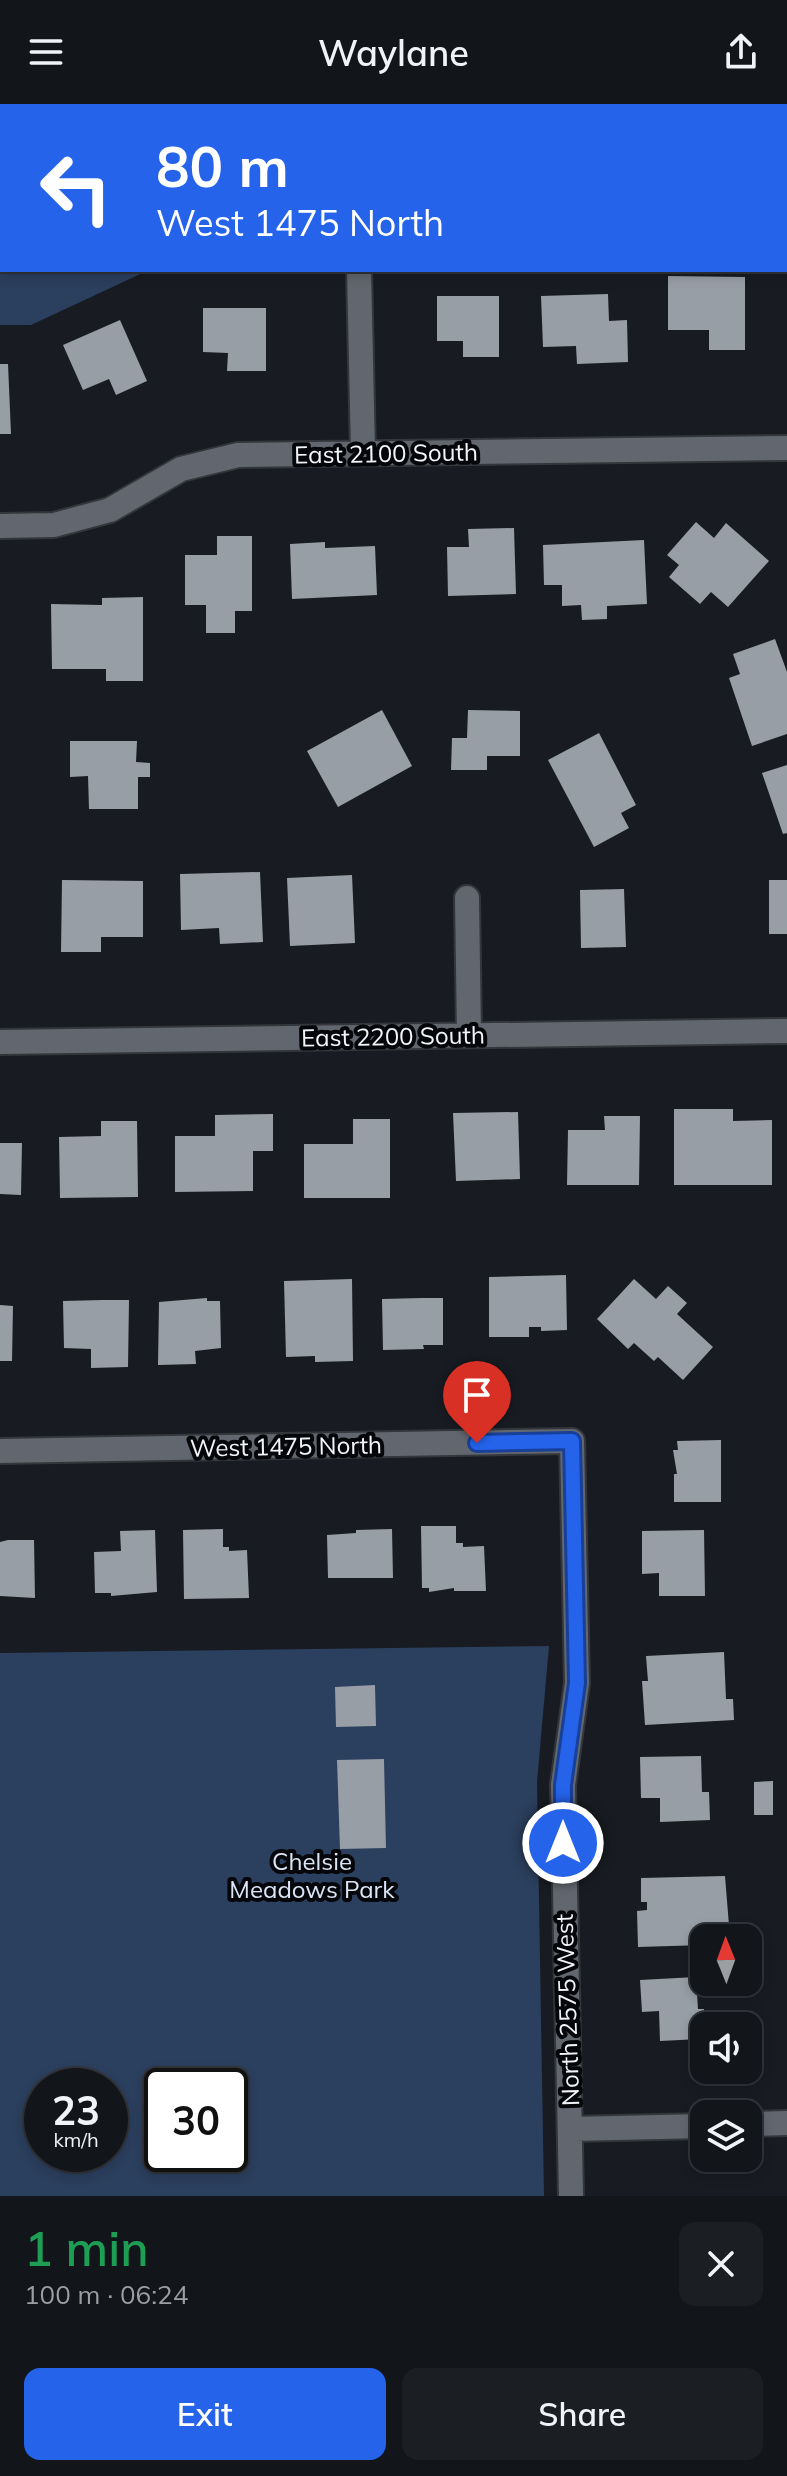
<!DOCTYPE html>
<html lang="en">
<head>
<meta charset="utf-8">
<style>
  :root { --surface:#12151a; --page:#1b1e23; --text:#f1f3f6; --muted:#9c9fa2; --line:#313439; --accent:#2563eb }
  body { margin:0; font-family:Mulish,sans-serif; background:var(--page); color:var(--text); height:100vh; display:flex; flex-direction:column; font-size:30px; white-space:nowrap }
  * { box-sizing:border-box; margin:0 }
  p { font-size:26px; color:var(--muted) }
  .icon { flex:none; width:44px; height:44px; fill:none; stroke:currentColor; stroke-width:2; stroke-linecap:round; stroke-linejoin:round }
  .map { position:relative; height:2092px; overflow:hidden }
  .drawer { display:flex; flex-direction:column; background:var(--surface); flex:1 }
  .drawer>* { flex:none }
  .guide { position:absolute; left:0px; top:0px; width:788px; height:168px; box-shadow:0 4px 12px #0003,0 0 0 2px var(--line); background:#2563eb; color:#fff; overflow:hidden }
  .needle { width:52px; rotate:359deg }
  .buttons { position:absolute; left:690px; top:1820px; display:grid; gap:16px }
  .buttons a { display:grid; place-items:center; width:72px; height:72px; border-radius:16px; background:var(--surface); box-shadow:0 4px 12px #0003,0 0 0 2px var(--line); font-size:40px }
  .speed { position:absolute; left:24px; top:1964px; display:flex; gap:16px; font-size:40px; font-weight:700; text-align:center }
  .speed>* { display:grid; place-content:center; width:104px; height:104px; border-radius:50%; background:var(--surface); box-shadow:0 4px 12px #0003,0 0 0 2px var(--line); line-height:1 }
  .speed small { font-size:20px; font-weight:400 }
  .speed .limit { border:4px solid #111; border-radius:12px; background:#fff; color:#111 }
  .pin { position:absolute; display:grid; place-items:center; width:68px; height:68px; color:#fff; margin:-82px -34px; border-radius:50% 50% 50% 0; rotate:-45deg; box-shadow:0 0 8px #0007 }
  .pin .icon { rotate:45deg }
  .me { position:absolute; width:88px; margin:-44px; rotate:0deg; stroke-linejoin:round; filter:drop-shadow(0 0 6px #0008) }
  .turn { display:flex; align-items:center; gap:28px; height:168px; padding:0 24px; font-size:36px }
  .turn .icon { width:104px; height:104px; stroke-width:2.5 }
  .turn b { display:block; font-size:56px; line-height:68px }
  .round { display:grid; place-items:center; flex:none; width:84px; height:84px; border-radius:16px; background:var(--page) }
  .headline { display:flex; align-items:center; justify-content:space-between; height:136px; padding:0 24px }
  h1 { font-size:48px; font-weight:600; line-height:60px; color:#1e9e55 }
  .cta { display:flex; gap:16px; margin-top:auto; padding:16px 24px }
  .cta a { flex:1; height:92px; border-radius:16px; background:var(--accent); color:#fff; font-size:32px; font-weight:600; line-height:92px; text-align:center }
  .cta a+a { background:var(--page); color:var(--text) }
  header { display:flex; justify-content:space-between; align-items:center; height:104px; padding:0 24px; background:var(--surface); font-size:36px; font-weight:600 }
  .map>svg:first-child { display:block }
</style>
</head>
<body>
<header><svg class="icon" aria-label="menu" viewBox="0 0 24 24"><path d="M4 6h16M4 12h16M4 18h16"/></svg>Waylane<svg class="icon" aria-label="share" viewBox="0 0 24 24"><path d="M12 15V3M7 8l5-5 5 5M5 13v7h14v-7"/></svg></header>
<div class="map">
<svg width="787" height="2092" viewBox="0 0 787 2092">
  <rect width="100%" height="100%" fill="#181c22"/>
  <path fill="#2b3f5e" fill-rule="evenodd" d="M0,0H314V2H2V166H149L31,221H0Z
    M549,1542L537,1678L544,2092H0V1549ZM42,1982H110V2050H42ZM162,1982H230V2050H162Z"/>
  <path fill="#989ea6" d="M668,172L745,173V246H709V226H668Z
    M608,190L609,217L627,216L628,258L577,260L576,242L543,243L541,192Z
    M437,192H499V253H463V237H437Z
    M203,204H266V267H227L228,249L203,248Z
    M120,216L147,277L116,291L109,275L83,286L63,241Z
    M0,260H8L11,330H0Z
    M696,418L714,434L726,419L769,457L728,503L711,488L700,500L669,473L679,461L667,451Z
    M514,424L516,490L448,492L447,443H469L468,425Z
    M217,432H252V507H235V529H206V501H185V451H217Z
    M644,436L647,500L607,502V515L582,516L581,501L562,502V481H544L543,441Z
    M325,438V444L375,442L377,491L292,495L290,440Z
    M143,493V577H106V565H52L51,500L102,501V494Z
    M775,535L787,568V630L752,642L729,574L740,570L733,550Z
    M382,606L412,662L338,703L307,647Z
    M468,606L520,607V652H487V666H451L452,634H467Z
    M599,629L636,701L621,709L629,724L594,743L548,656Z
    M70,637H137L136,658L150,659V673H138V705H89L88,672L70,673Z
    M787,661V729L783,730L762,669Z
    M260,768L263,838L220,840L219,824L181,826L180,770Z
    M352,771L355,839L290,842L287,774Z
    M62,776L143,777V833H101V848H61Z
    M769,776H787V830H769Z
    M624,785L626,843L581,844L580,786Z
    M674,1005H733V1017L772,1016V1081H674Z
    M518,1008L520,1075L456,1077L453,1009Z
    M273,1010V1047H253V1087L175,1088V1032H215V1011Z
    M604,1012H640L639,1081H567L568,1026H605Z
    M353,1015H390V1094H304V1040H353Z
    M101,1017H137L138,1093L60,1094L59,1033L101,1032Z
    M0,1039H22L21,1091L0,1090Z
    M566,1171L567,1226L541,1227V1223H529V1233H489V1173Z
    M352,1175L353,1257L315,1258V1252L286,1253L284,1177Z
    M634,1175L656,1195L668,1182L687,1199L677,1210L713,1243L683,1276L658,1253L654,1257L634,1239L628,1245L597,1215Z
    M207,1194V1197H220L221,1244L195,1247L196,1260L158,1261L159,1198Z
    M422,1194H443V1241H423L424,1245L383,1246L382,1195Z
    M103,1196H129L128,1263L91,1264V1245L64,1244L63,1197Z
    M0,1201L13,1202L12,1257H0Z
    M721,1336V1398H674V1370H677L673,1346H678L677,1337Z
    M421,1422H456V1439H463V1443L484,1442L486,1487H454V1484L429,1488V1484H422Z
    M223,1425V1443H229V1447L247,1446L249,1494L184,1495L183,1426Z
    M392,1425L393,1474H328L327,1431L356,1429V1426Z
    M155,1426L157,1488L111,1492V1489H95L94,1448L121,1447L120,1427Z
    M704,1426L705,1492H659V1469L642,1470V1427Z
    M8,1436H34L35,1494L0,1492V1438Z
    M724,1548L726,1595H733L734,1616L645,1621L642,1577H648L646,1552Z
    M375,1581L376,1622L336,1623L335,1583Z
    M701,1652L702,1688H709L710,1716L660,1718V1694H641L640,1653Z
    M384,1655L386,1744L340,1745L337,1656Z
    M773,1677V1711H754V1678Z
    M725,1772L730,1834H704V1841L638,1843L637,1807L647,1806V1798H641V1774Z
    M696,1873L698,1905H704L705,1919H699L700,1935L660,1937L659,1907L642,1908L640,1876Z"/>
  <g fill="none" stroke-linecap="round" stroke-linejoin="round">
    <g stroke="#33363b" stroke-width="28">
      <path id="street" d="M356,0L357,2
        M359,166L363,349
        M0,422L54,421L110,406L181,365L238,351L787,344
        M467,794L469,931
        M0,938L787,927
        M0,1347L572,1337L577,1579L563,1681L571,2092
        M748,2020L787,2019
        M571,2025L704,2022"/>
    </g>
    <use href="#street" stroke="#62676f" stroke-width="24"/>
  </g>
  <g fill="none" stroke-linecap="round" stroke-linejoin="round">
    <g stroke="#184099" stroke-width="20">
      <path id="route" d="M477,1339L572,1337L577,1579L563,1681V1739"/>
    </g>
    <use href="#route" stroke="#2563eb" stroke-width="14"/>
  </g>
  <g text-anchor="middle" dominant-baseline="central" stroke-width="8" stroke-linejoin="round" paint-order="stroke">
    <g font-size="24" fill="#f1f4f9" stroke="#050609">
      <text transform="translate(386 349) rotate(-1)">East 2100 South</text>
      <text transform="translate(393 932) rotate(-1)">East 2200 South</text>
      <text transform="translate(286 1342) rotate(-1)">West 1475 North</text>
      <text transform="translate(567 1906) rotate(-92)">North 2575 West</text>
    </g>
    <g font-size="24" fill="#dae5f5" stroke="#050609">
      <text x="312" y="1757">Chelsie<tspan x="312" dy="28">Meadows Park</tspan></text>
    </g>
  </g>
</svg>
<div class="buttons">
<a><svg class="needle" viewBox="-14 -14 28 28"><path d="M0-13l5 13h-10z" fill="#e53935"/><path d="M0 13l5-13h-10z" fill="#9c9fa2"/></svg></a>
<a><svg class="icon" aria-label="sound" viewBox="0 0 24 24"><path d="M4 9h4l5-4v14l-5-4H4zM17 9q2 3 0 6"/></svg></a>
<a><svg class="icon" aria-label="layers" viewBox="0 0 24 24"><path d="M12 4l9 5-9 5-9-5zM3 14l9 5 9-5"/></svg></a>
</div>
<div class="speed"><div>23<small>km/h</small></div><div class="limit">30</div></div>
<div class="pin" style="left:477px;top:1339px;background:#d93025"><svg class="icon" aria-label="arrive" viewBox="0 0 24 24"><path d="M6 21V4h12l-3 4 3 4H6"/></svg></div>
<svg class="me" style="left:563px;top:1739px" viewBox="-20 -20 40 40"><circle r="17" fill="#2563eb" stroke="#fff" stroke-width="3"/><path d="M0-11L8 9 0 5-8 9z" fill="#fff"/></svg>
<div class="guide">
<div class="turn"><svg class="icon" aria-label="left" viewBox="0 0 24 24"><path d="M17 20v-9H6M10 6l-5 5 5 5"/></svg><div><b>80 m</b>West 1475 North</div></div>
</div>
</div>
<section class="drawer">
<div class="headline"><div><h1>1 min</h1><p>100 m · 06:24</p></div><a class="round"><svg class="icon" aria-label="close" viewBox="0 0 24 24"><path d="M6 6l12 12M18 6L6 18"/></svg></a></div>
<div class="cta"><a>Exit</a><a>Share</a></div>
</section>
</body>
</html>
